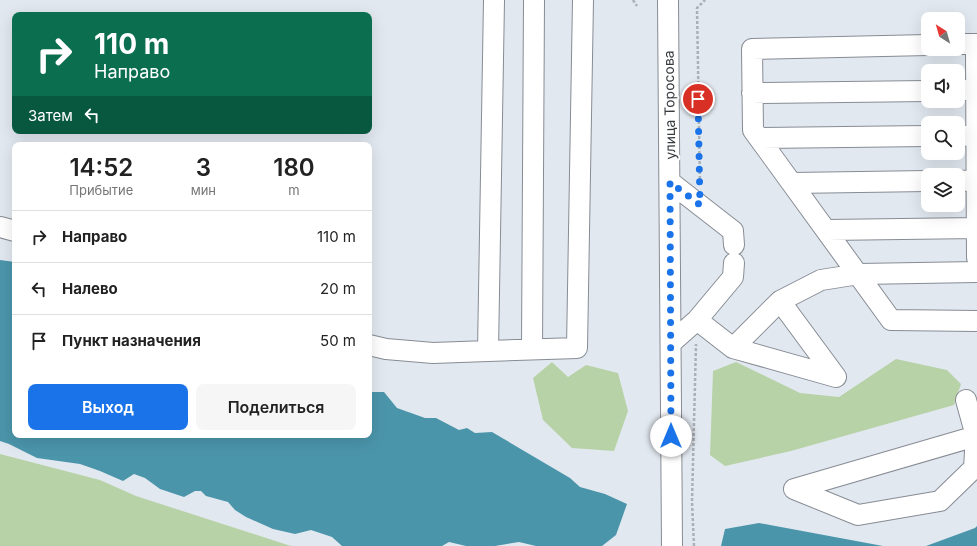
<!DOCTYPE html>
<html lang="ru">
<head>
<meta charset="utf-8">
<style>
  :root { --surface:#fff; --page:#f6f6f6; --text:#222; --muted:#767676; --line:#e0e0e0; --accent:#1a73e8 }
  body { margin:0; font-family:Inter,sans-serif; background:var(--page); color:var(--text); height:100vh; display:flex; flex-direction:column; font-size:15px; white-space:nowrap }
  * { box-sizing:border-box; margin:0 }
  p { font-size:13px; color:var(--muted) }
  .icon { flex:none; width:22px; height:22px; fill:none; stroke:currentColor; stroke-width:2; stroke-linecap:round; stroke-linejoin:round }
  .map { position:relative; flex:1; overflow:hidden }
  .details { position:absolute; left:12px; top:142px; width:360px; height:296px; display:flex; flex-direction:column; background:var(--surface); border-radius:8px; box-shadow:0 4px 16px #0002 }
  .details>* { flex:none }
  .banner { position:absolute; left:12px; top:12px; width:360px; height:122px; border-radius:8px; box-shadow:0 4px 16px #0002; background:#0b6e4f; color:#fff; overflow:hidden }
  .needle { width:26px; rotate:323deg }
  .tools { position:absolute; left:921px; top:12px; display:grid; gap:8px }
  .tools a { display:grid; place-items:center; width:44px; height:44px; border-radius:8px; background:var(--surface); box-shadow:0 4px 16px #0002; font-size:20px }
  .pin { position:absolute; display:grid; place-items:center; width:34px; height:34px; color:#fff; margin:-17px; border:2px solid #fff; border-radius:50%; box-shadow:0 1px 4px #0007 }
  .me { position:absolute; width:44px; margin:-22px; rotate:0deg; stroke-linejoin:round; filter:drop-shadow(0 0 3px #0008) }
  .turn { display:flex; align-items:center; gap:14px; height:84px; padding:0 16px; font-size:18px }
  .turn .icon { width:52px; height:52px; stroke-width:2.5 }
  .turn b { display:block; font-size:28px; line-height:34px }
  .then { display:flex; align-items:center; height:38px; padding:0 16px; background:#0003; gap:8px; font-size:15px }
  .eta { display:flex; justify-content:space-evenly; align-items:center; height:68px; text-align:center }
  .eta b { font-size:24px; font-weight:600; line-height:28px }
  .action { display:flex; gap:8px; margin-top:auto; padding:8px 16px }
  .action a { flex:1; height:46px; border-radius:8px; background:var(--accent); color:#fff; font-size:16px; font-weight:600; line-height:46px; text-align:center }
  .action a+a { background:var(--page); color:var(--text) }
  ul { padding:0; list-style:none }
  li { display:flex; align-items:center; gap:12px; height:52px; padding:0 16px; border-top:1px solid var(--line) }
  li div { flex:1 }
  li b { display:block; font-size:15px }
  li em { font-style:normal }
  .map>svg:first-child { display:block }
</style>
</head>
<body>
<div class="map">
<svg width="977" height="546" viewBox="0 0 977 546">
  <rect width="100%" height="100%" fill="#e2e8f0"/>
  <path fill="#b8d2a7" d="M896,359L947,370L961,384L954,405L791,451L725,466L710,455L713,371L736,362L800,393L839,397Z
    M552,362L568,377L586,365L618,373L628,411L614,451L572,448L543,420L533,378Z
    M0,454L100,480L136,496L291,546H0Z"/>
  <path fill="#4b95ab" d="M0,260L15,262V435H369V392H384L397,408L425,418H436L459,430L467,428L475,433L492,432L570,478L580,487L605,494L627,504L616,535L602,546H536L519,542L495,546H466L449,542L442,546H342L332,537L311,530L295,534L273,529L246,517L235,510L228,502L206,496L201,491H195L184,497L160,489L145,478L134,474L123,481L100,471L80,464L37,458L9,444L0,441Z
    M759,523L883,546H721L725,529Z
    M977,526V546H926L975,528Z"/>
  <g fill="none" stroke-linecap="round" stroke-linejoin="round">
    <g stroke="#878c94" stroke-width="22">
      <path id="minor" d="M494,0L488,351L577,348L583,0
        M668,0L672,546
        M958,44H977
        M928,45L752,49L753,130L891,320L977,321
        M977,51L976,53L977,258
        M958,90H977
        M752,93L928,91
        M958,136L977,135
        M759,138L928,136
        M958,181L977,180
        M670,182L733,231L734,245
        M792,183L928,181
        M0,227L15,231
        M827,230L977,228
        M780,301L821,280L859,274L977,272
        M697,320L733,348L780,301L836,377L733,348
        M671,343L697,320L733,277L734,263
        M369,345L386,349L433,353L488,351
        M532,349L534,0
        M966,400L976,436L974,468L940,501L858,515L794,489L976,436H977"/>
    </g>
    <path stroke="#abb0b7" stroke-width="2.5" stroke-dasharray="3 2" stroke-linecap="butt" d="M633,0L637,6
      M700,184L697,8L705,0
      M694,546L692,502L696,344"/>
    <use href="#minor" stroke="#fff" stroke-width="20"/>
  </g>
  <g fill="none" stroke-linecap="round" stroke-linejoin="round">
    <path stroke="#1a73e8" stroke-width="7" stroke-dasharray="0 12.6" d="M671,436L670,182L700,205L698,99"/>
  </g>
  <g text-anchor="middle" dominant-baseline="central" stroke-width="4" stroke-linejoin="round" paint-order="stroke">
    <g font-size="14" fill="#393c3f" stroke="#fff">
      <text transform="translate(669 105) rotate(-91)">улица Торосова</text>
    </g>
  </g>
</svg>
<div class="tools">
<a><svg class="needle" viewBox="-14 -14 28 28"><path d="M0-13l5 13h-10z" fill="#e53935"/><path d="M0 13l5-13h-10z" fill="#767676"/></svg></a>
<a><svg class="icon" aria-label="sound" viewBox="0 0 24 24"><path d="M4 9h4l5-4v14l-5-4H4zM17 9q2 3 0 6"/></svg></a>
<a><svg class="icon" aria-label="search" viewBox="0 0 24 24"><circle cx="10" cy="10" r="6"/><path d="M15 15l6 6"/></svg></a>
<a><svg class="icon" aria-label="layers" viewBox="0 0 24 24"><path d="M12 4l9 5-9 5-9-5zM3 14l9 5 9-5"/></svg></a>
</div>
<div class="pin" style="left:698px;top:99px;background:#d93025"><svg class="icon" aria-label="arrive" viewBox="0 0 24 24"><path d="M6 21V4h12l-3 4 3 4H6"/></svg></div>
<svg class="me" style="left:671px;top:436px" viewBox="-20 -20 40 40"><circle r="19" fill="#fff"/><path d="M0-13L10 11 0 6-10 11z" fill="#1a73e8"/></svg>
<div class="banner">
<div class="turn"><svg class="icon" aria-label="right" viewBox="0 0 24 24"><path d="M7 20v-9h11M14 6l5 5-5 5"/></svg><div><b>110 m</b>Направо</div></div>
<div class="then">Затем<svg class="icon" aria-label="left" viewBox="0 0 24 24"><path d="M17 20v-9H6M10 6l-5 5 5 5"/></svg></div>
</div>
<section class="details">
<div class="eta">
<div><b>14:52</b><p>Прибытие</p></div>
<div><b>3</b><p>мин</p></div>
<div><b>180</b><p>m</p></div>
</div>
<ul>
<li><svg class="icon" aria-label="right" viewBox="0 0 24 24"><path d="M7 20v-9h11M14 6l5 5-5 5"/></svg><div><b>Направо</b></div><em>110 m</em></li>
<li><svg class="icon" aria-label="left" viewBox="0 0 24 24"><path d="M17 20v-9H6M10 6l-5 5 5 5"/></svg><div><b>Налево</b></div><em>20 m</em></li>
<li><svg class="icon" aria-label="arrive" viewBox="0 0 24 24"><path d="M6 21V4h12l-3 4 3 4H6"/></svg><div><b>Пункт назначения</b></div><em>50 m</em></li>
</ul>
<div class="action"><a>Выход</a><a>Поделиться</a></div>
</section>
</div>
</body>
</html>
